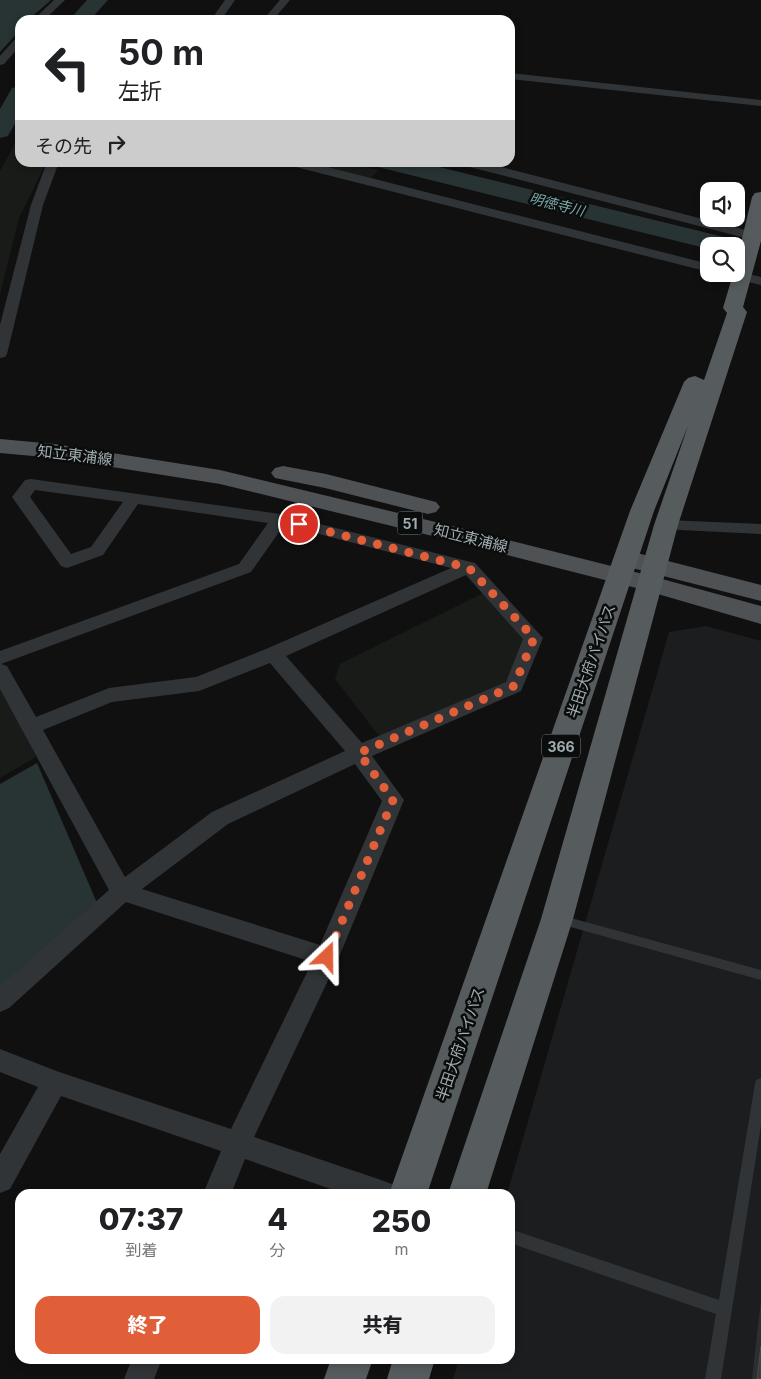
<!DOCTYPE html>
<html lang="ja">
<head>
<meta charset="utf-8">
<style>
  :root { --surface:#fff; --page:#f2f2f2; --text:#202124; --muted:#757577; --accent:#e05f39 }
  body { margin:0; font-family:Inter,"Noto Sans JP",sans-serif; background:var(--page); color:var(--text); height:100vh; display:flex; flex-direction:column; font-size:19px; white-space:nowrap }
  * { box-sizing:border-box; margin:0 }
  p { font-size:16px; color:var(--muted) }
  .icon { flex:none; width:28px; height:28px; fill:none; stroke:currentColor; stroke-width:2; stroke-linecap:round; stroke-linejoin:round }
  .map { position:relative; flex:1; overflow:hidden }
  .side { position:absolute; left:15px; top:1189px; width:500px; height:175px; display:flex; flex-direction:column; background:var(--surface); border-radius:15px; box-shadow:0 2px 8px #0003 }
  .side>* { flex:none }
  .top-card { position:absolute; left:15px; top:15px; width:500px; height:152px; border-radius:15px; box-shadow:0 2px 8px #0003; background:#fff; color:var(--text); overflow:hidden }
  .fabs { position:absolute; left:700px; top:182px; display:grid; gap:10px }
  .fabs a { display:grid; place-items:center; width:45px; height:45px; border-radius:10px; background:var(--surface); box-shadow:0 2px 8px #0003; font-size:25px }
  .pin { position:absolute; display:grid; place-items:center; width:42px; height:42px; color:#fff; margin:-21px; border:2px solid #fff; border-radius:50%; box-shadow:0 1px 5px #0007 }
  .me { position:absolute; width:55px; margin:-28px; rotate:23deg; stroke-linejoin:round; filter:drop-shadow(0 0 4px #0008) }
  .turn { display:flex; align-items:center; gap:18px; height:105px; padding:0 20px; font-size:22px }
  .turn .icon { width:65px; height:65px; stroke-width:2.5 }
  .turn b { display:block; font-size:35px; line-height:42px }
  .then { display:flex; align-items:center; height:48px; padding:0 20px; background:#0003; gap:10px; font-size:19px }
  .eta { display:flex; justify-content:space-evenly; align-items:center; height:85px; text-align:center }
  .eta b { font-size:30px; font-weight:800; line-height:35px }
  .primary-button { display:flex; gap:10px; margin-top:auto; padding:10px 20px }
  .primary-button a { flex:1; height:58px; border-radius:15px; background:var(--accent); color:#fff; font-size:20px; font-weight:800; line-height:58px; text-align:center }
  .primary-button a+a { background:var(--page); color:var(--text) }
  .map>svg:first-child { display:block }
</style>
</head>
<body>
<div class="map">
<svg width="761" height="1379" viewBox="0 0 761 1379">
  <rect width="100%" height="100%" fill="#101011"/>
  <path fill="#1c1d1e" d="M706,626L761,641V1379H453L459,1359H510V1194H507L669,632Z"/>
  <path fill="#181b17" d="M20,134V162L46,163L19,218L0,295V171Z
    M297,163H345L379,170L371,178Z
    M485,592L533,638L514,686L389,749L335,679L340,664Z
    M0,681L36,757L0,778Z"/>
  <path fill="#283333" d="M0,0H51L28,20H20V30L0,52Z
    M37,763L97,903L0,991V784Z"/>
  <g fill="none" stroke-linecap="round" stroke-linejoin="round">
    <path fill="#283333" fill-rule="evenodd" d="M87,0H108L90,20H69Z
      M20,86V115L8,136L0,138V109L12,88Z
      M375,162H419L736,240L740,246L736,252V246H709V249L378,167Z"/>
    <path fill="#313436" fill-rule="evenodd" d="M560,915L761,970V980L556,923L554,920L556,917Z
      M761,1078V1125L721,1379H705L716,1314L510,1243V1229L719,1300L755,1084L756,1080Z"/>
    <path fill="#313436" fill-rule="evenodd" d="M54,0H65L44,20H33Z
      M225,0H235L221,20H211Z
      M280,0H290L273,20H263Z
      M20,37V46L4,64L0,65V56L16,38Z
      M510,73L761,100V106L510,79Z
      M47,162H59L43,205L7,354L5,357L0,358V325L31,205Z
      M286,162H308L709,264V272L288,165Z
      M460,162H482L761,234V242L462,165Z
      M736,271L761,277V285L727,277L725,274H736Z
      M31,479L280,514L475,563L543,638L521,691L372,756L404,800L339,957L254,1137L384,1181L394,1185L398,1194H345L245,1159L231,1194H203L221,1151L61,1096L10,1189L0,1193V1154L38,1087L0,1072V1049L59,1072L231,1129L312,962L126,902L9,1008L0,1012V986L109,890L0,689V651L239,564L268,523L138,504L103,555L67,568L61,566L12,497L25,480ZM35,490L123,502L91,547L71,554L30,497ZM284,525L451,568L266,649L196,677L109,688L36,717L7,666L1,664L251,572ZM466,575L523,639L506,682L362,743L286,656ZM270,663L345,751L212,812L125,877L43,730L112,702L199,691ZM355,764L382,801L320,945L142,889L228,824Z
      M666,520L761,524V534L660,529L657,525L660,521Z
      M132,1359H162L154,1379H124Z"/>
    <path fill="#4e5255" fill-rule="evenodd" d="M0,439L55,444L220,470L452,526L651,576L761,606V624L644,590L449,540L220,484L55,458L0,453Z
      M283,466L326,474L436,502L440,507L436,512L428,514L325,488L275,478L271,473L275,468Z
      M637,553L761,585V601L628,567L625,561L628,555Z"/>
    <path fill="#565b5e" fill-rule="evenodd" d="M761,192V241L743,307L747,312L678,525L573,919L486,1194H448L541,919L654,525L688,426L654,511L427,1194H389L630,511L684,382L688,378L695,376L704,380L727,313L723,308L733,274H736V263L752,197L755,193Z
      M331,1359H373L366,1379H324Z
      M393,1359H435L429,1379H387Z"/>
  </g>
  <path fill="#2c2e2f" d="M761,1300V1379H752Z"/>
  <path fill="#393b3d" stroke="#494d4f" d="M761,1346V1379H757Z"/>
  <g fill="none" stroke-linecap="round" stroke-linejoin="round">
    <path stroke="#e05f39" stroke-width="9" stroke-dasharray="0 16.2" d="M299,524L469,568L534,638L514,686L359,753L393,800L327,957"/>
  </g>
  <g text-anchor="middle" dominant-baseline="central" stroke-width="5" stroke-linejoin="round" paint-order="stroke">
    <g font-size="14" font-style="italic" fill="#7ca8a9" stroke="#0b0c0c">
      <text transform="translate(557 204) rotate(14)">明徳寺川</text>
    </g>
    <g fill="#0b0c0c" stroke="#757d80" stroke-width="1">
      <rect x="397.5" y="511.5" width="25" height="23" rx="4"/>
      <rect x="542" y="734.5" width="38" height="23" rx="4"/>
    </g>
    <g font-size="14" font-weight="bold" fill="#a2adb1">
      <text x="410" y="523">51</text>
      <text x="561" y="746">366</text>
    </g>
    <g font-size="15" fill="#a2adb1" stroke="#0b0c0c">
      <text transform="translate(75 455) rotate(7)">知立東浦線</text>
      <text transform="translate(471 538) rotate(14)">知立東浦線</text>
      <text transform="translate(591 661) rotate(-71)">半田大府パイパス</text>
      <text transform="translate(460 1044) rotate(-71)">半田大府パイパス</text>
    </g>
  </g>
</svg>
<div class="fabs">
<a><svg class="icon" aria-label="sound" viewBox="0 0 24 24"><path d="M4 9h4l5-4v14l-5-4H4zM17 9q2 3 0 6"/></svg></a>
<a><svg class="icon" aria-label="search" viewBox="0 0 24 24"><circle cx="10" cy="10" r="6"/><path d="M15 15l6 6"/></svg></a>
</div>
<div class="pin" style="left:299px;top:524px;background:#d93025"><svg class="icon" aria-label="arrive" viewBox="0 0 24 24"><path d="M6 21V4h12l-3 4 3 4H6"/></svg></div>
<svg class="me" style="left:327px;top:957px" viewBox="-20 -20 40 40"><path d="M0-17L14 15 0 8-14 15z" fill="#e05f39" stroke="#fff" stroke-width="4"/></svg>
<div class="top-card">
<div class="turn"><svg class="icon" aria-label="left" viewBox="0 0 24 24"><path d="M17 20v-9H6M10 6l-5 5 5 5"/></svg><div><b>50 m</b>左折</div></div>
<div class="then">その先<svg class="icon" aria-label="right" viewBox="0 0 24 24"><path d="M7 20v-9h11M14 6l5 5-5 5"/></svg></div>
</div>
<section class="side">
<div class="eta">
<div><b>07:37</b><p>到着</p></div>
<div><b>4</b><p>分</p></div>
<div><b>250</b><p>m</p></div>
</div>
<div class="primary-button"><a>終了</a><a>共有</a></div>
</section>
</div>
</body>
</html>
